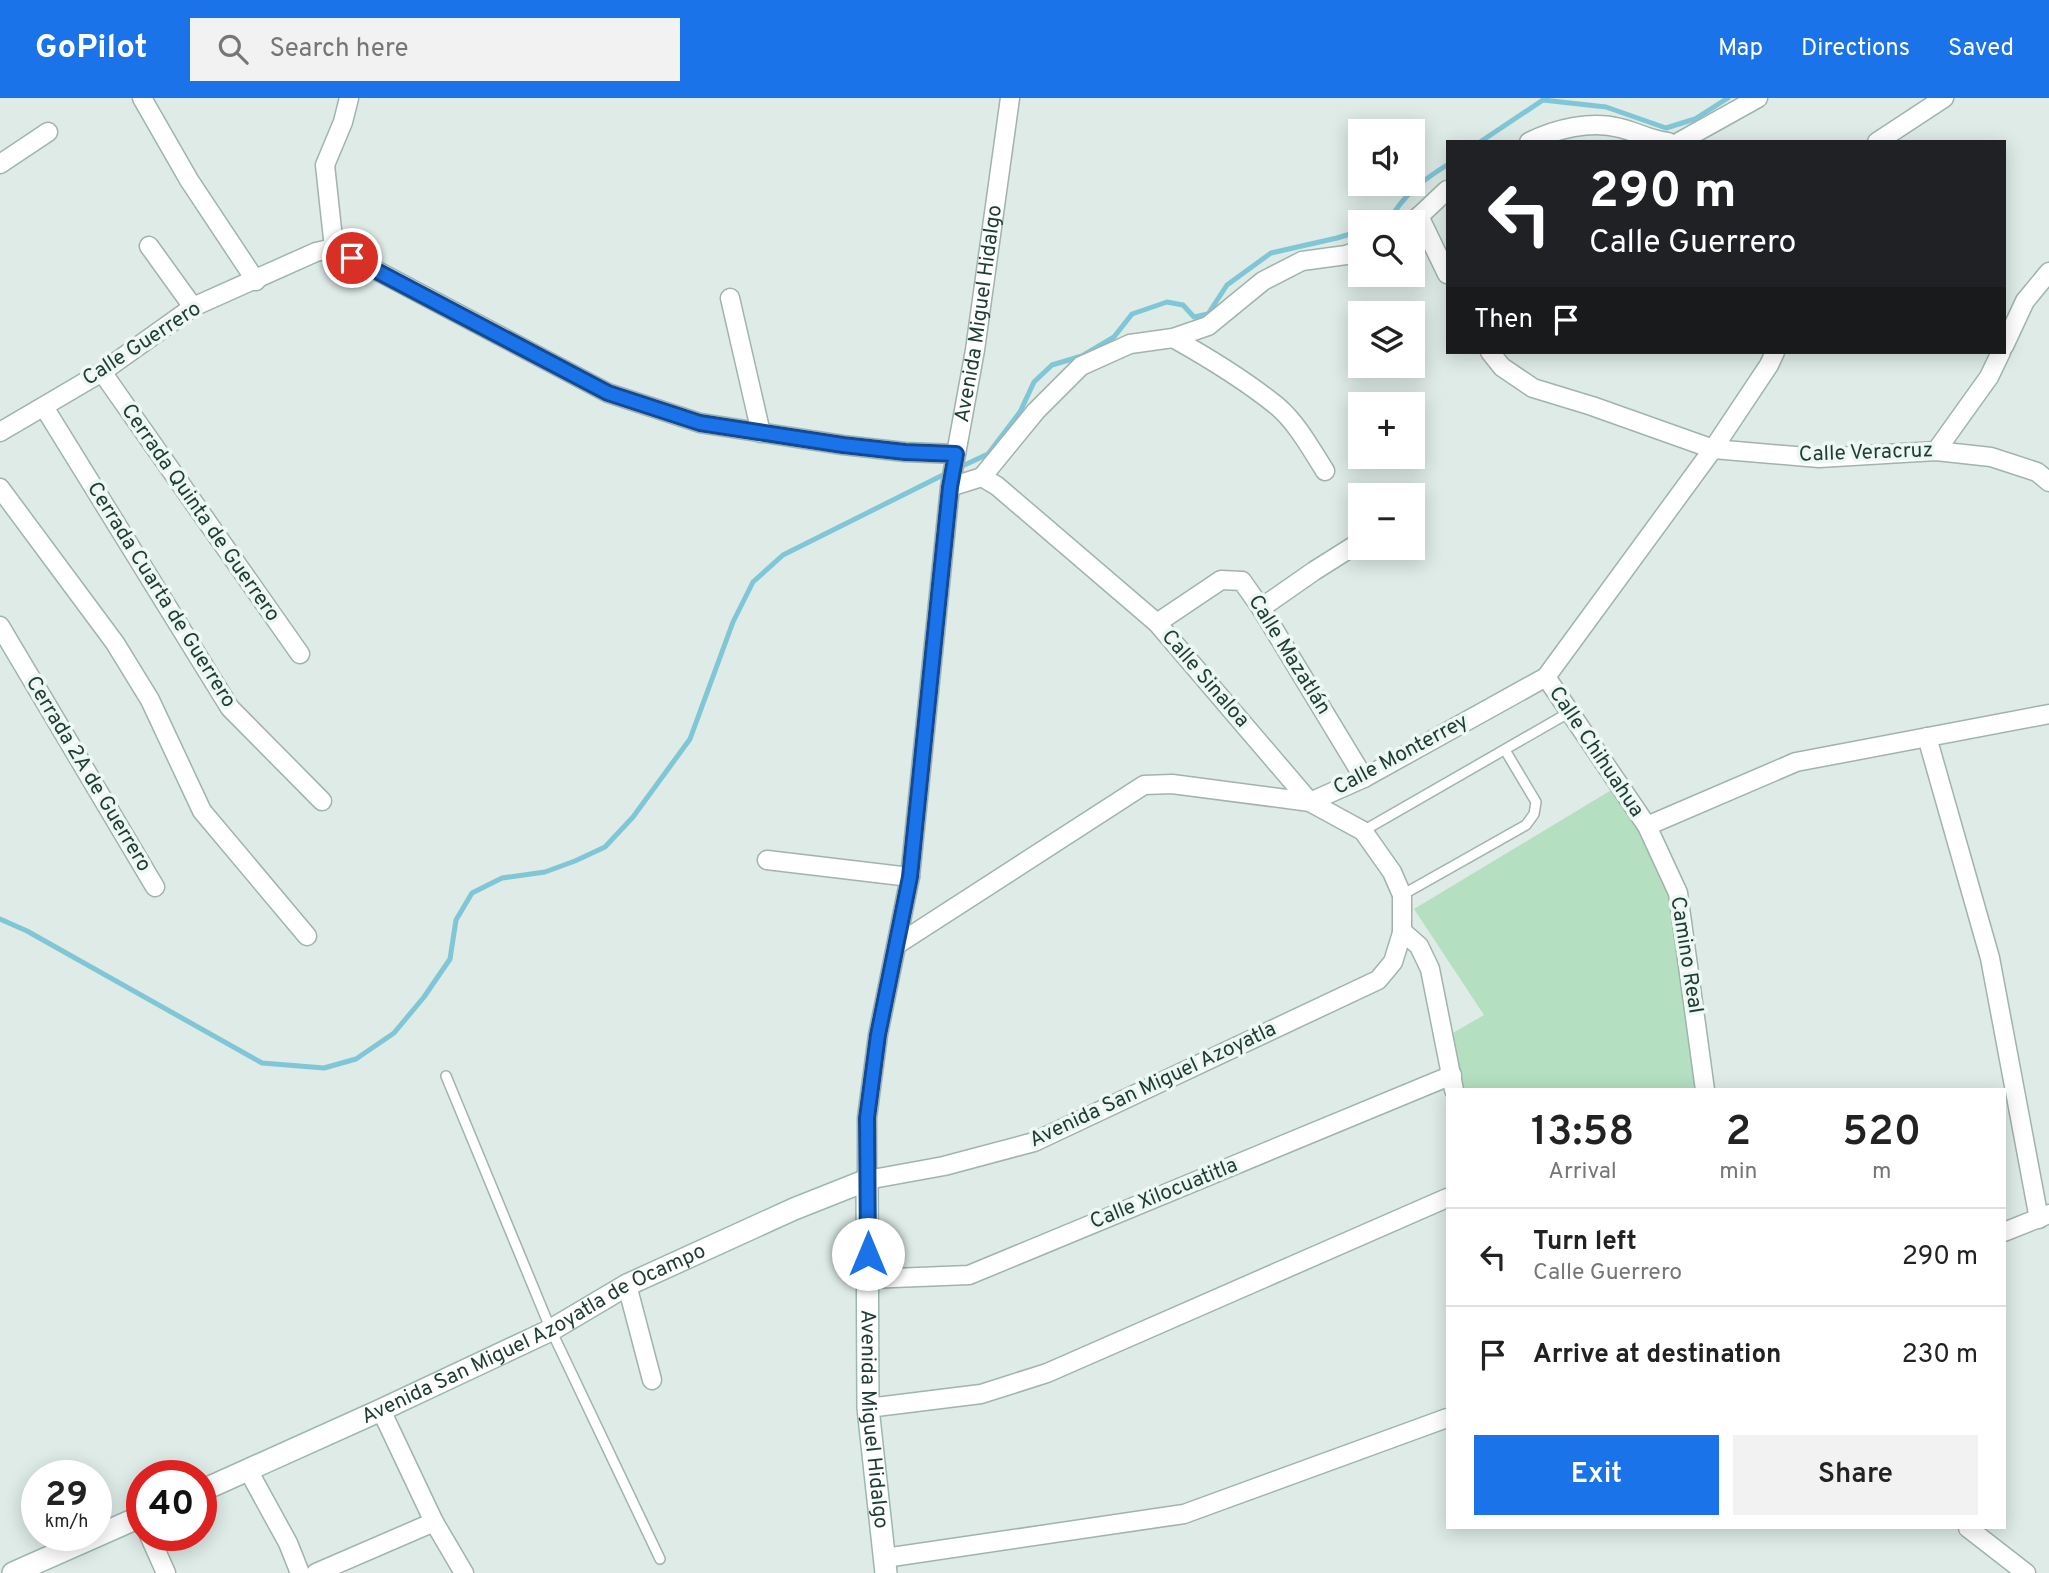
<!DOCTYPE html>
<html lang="en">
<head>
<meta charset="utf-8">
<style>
  :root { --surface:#fff; --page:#f2f2f2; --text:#222; --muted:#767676; --line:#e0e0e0; --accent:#1a73e8 }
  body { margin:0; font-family:Overpass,sans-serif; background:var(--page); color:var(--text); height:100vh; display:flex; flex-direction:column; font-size:26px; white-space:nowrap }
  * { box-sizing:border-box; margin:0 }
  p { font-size:23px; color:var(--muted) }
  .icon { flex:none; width:38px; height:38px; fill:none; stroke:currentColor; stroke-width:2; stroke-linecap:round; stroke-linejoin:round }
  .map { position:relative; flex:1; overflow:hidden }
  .drawer { position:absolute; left:1446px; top:990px; width:560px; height:441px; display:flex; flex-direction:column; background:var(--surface); border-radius:0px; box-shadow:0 4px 18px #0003 }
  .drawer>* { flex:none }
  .top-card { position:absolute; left:1446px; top:42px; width:560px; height:214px; border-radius:0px; box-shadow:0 4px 18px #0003; background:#202124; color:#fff; overflow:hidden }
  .tools { position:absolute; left:1348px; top:21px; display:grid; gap:14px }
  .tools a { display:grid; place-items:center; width:77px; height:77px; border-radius:0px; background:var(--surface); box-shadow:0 4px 18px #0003; font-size:35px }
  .speed { position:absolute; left:21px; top:1362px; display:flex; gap:14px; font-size:35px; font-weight:700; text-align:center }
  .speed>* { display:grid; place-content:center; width:91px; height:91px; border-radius:50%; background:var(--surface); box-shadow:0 4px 18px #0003; line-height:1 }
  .speed small { font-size:18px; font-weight:400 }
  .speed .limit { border:10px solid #d22; background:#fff; color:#111 }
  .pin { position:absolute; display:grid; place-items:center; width:60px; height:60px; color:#fff; margin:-30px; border:4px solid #fff; border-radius:50%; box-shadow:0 2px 7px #0007 }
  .me { position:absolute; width:77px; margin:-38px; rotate:0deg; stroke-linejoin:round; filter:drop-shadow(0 0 5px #0008) }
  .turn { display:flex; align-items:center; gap:24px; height:147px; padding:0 28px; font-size:32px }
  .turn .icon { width:91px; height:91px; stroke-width:2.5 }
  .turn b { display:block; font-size:49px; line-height:60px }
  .then { display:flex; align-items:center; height:66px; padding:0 28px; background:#0003; gap:14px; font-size:26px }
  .eta { display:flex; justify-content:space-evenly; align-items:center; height:119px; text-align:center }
  .eta b { font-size:42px; font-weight:600; line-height:49px }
  .primary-button { display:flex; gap:14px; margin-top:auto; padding:14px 28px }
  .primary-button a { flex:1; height:80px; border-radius:0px; background:var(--accent); color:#fff; font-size:28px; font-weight:600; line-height:80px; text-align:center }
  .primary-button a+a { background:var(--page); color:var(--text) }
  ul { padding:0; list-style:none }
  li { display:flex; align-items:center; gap:21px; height:98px; padding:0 28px; border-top:2px solid var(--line) }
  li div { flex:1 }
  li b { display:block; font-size:26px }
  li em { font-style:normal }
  header { display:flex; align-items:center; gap:42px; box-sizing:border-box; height:98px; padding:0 35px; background:var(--accent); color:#fff }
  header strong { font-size:33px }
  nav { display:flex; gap:38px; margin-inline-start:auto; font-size:24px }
  .search { width:490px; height:63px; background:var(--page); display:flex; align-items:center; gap:18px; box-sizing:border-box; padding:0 24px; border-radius:0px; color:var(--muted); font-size:26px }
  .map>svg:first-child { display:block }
</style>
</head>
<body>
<header>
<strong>GoPilot</strong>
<div class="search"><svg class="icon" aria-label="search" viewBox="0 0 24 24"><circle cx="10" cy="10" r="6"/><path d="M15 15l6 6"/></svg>Search here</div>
<nav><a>Map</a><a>Directions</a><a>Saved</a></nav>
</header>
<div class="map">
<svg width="2049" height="1475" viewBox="0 0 2049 1475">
  <rect width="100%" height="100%" fill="#deebe6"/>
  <path fill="#b4dfc1" d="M1618,688L1677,803L1674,812L1696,992H1462L1451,936L1484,917L1414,811Z"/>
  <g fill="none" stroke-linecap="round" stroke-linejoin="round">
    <path stroke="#7fc6d6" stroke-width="5" d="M1480,44L1543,2L1606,9L1666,30L1695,21L1728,0
      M1385,124L1389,123C1403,97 1423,82 1447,67
      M956,371L988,356L1020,314L1034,284L1052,267L1082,258L1114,239L1132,216L1167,204L1183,207L1194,219L1208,216L1227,187L1271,155L1337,140L1360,133
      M0,821L27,833L262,965L324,970L356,961L394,935L424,899L450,861L456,822L472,795L502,780L545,774L575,763L605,749L633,719L690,641L733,524L753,484L783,457L947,375"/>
    <g stroke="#a1b3ad" stroke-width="12">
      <path id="lane" d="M1363,733L1570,614
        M1402,797L1526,727L1534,716L1536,704L1505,652
        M446,978L551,1232L660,1461"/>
    </g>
    <g stroke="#a1b3ad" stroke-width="21">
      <g id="street">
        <path d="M142,0L189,82L256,183"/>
        <path d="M1529,44C1555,31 1591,22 1620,30C1637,34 1650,42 1668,44"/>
        <path d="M1679,44L1758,0"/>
        <path d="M1877,44L1944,0"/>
        <path d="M0,66L48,34"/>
        <path d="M1419,118L1447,176"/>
        <path d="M1412,125L1447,92"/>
        <path d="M149,148L193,209"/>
        <path d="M334,150L325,67L343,24L349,0"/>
        <path d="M730,200L761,335"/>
        <path d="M1173,240C1207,259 1246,283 1277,308C1297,325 1311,351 1325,373"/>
        <path d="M2004,248L2025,203L2049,174"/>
        <path d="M1490,254L1502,269L1533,290L1592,308L1713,351L1819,360L1936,353L1991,359L2037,374L2049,384"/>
        <path d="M102,274L300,556"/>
        <path d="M44,309L230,610L322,703"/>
        <path d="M0,334L102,274L193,209L316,154L334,150L608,295L700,325L843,347L905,354L956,356"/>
        <path d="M1936,353L1989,279L2001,254"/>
        <path d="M982,379L1036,313L1081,268L1130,246L1173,240L1208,228L1263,183L1302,163L1346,157L1360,152"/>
        <path id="s1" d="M950,389L982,379L997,388L1157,525L1310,704L1363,733L1392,774L1402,797V835L1393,864L1378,882L1034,1044L944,1068L867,1082V1020L878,937L910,779L950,389L975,252L1010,0"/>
        <path d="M0,390L115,545L150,602L202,713L307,838"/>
        <path d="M1261,510L1314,473L1360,444"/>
        <path d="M1157,525L1221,482L1242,483L1261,510L1364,680"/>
        <path d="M0,528L155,789"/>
        <path d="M1546,579L1647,728L1678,795L1705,992"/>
        <path d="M1927,639L1990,860L2039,1121"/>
        <path d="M1647,728L1796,664L2049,616"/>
        <path d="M767,762L910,779"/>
        <path d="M1402,833L1419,848L1430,871L1454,992"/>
        <path d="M898,846L1144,687L1172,686L1310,704L1364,680L1546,579L1713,351L1769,267L1775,254"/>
        <path d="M2004,1134L2049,1116"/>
        <path d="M868,1181L969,1177L1452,977"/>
        <path d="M627,1187L652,1282"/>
        <path d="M868,1310L981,1296L1047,1275L1447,1100"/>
        <path d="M381,1312L434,1424L464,1475"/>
        <path d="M248,1372L288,1445L300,1475"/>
        <path d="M1968,1430L2026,1475"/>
        <path d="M149,1437L166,1475"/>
        <path d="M885,1460L1184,1416L1447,1320"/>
        <path d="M316,1475L434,1424"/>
      </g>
    </g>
    <g stroke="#9cb8ae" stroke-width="24">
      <g id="secondary">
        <path id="s2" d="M201,1393L381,1312L551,1232L627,1187L794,1111L867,1082L868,1310L886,1475"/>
        <path d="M13,1475L142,1418"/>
      </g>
    </g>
    <use href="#lane" stroke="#fff" stroke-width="9"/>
    <use href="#street" stroke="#fff" stroke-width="18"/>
    <use href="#secondary" stroke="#fff" stroke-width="21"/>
  </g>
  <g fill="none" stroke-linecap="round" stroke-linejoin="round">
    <g stroke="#114b97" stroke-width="18">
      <path id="route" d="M352,160L608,295L700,325L843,347L905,354L956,356L950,389L910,779L878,937L867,1020L868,1156"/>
    </g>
    <use href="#route" stroke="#1a73e8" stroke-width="12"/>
  </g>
  <g text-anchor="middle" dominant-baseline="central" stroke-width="7" stroke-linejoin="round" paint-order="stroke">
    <g font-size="21" fill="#1e3c35" stroke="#eef8f3">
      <text stroke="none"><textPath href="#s1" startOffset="2151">Avenida Miguel Hidalgo</textPath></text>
      <text transform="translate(142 246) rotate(-33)">Calle Guerrero</text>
      <text transform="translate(1866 355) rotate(-2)">Calle Veracruz</text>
      <text transform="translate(200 415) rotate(55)">Cerrada Quinta de Guerrero</text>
      <text transform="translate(161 497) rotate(58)">Cerrada Cuarta de Guerrero</text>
      <text transform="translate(1289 557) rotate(58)">Calle Mazatlán</text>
      <text transform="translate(1205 581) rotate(49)">Calle Sinaloa</text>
      <text transform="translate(1596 654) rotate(56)">Calle Chihuahua</text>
      <text transform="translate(1401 657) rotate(-28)">Calle Monterrey</text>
      <text transform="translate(88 676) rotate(59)">Cerrada 2A de Guerrero</text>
      <text transform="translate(1686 857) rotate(81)">Camino Real</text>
      <text transform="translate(1153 987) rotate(-25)">Avenida San Miguel Azoyatla</text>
      <text transform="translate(1164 1096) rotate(-22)">Calle Xilocuatitla</text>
      <text stroke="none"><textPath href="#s2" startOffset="368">Avenida San Miguel Azoyatla de Ocampo</textPath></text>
      <text stroke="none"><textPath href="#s2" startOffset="975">Avenida Miguel Hidalgo</textPath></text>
    </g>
  </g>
</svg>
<div class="tools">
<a><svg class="icon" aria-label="sound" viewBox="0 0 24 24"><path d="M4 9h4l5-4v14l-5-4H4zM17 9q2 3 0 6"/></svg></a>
<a><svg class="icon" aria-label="search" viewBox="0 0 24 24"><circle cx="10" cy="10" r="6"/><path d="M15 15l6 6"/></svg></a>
<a><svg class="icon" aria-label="layers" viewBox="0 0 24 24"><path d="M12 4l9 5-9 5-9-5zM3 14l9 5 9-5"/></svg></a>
<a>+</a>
<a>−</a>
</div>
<div class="speed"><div>29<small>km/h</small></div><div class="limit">40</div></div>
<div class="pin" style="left:352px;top:160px;background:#d93025"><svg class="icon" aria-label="arrive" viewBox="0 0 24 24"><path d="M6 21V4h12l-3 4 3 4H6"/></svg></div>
<svg class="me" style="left:868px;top:1156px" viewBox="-20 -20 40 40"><circle r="19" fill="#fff"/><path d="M0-13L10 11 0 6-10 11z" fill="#1a73e8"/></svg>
<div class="top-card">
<div class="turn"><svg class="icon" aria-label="left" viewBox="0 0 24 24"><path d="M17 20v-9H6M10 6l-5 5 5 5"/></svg><div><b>290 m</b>Calle Guerrero</div></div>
<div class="then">Then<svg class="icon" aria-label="arrive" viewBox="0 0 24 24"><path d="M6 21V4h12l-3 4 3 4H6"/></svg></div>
</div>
<section class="drawer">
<div class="eta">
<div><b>13:58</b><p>Arrival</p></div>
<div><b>2</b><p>min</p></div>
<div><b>520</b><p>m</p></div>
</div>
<ul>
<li><svg class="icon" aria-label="left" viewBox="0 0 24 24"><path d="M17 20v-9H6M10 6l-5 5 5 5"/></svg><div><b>Turn left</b><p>Calle Guerrero</p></div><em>290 m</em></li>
<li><svg class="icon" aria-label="arrive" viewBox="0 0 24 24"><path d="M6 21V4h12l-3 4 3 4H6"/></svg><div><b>Arrive at destination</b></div><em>230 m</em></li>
</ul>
<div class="primary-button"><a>Exit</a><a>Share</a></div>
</section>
</div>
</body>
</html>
